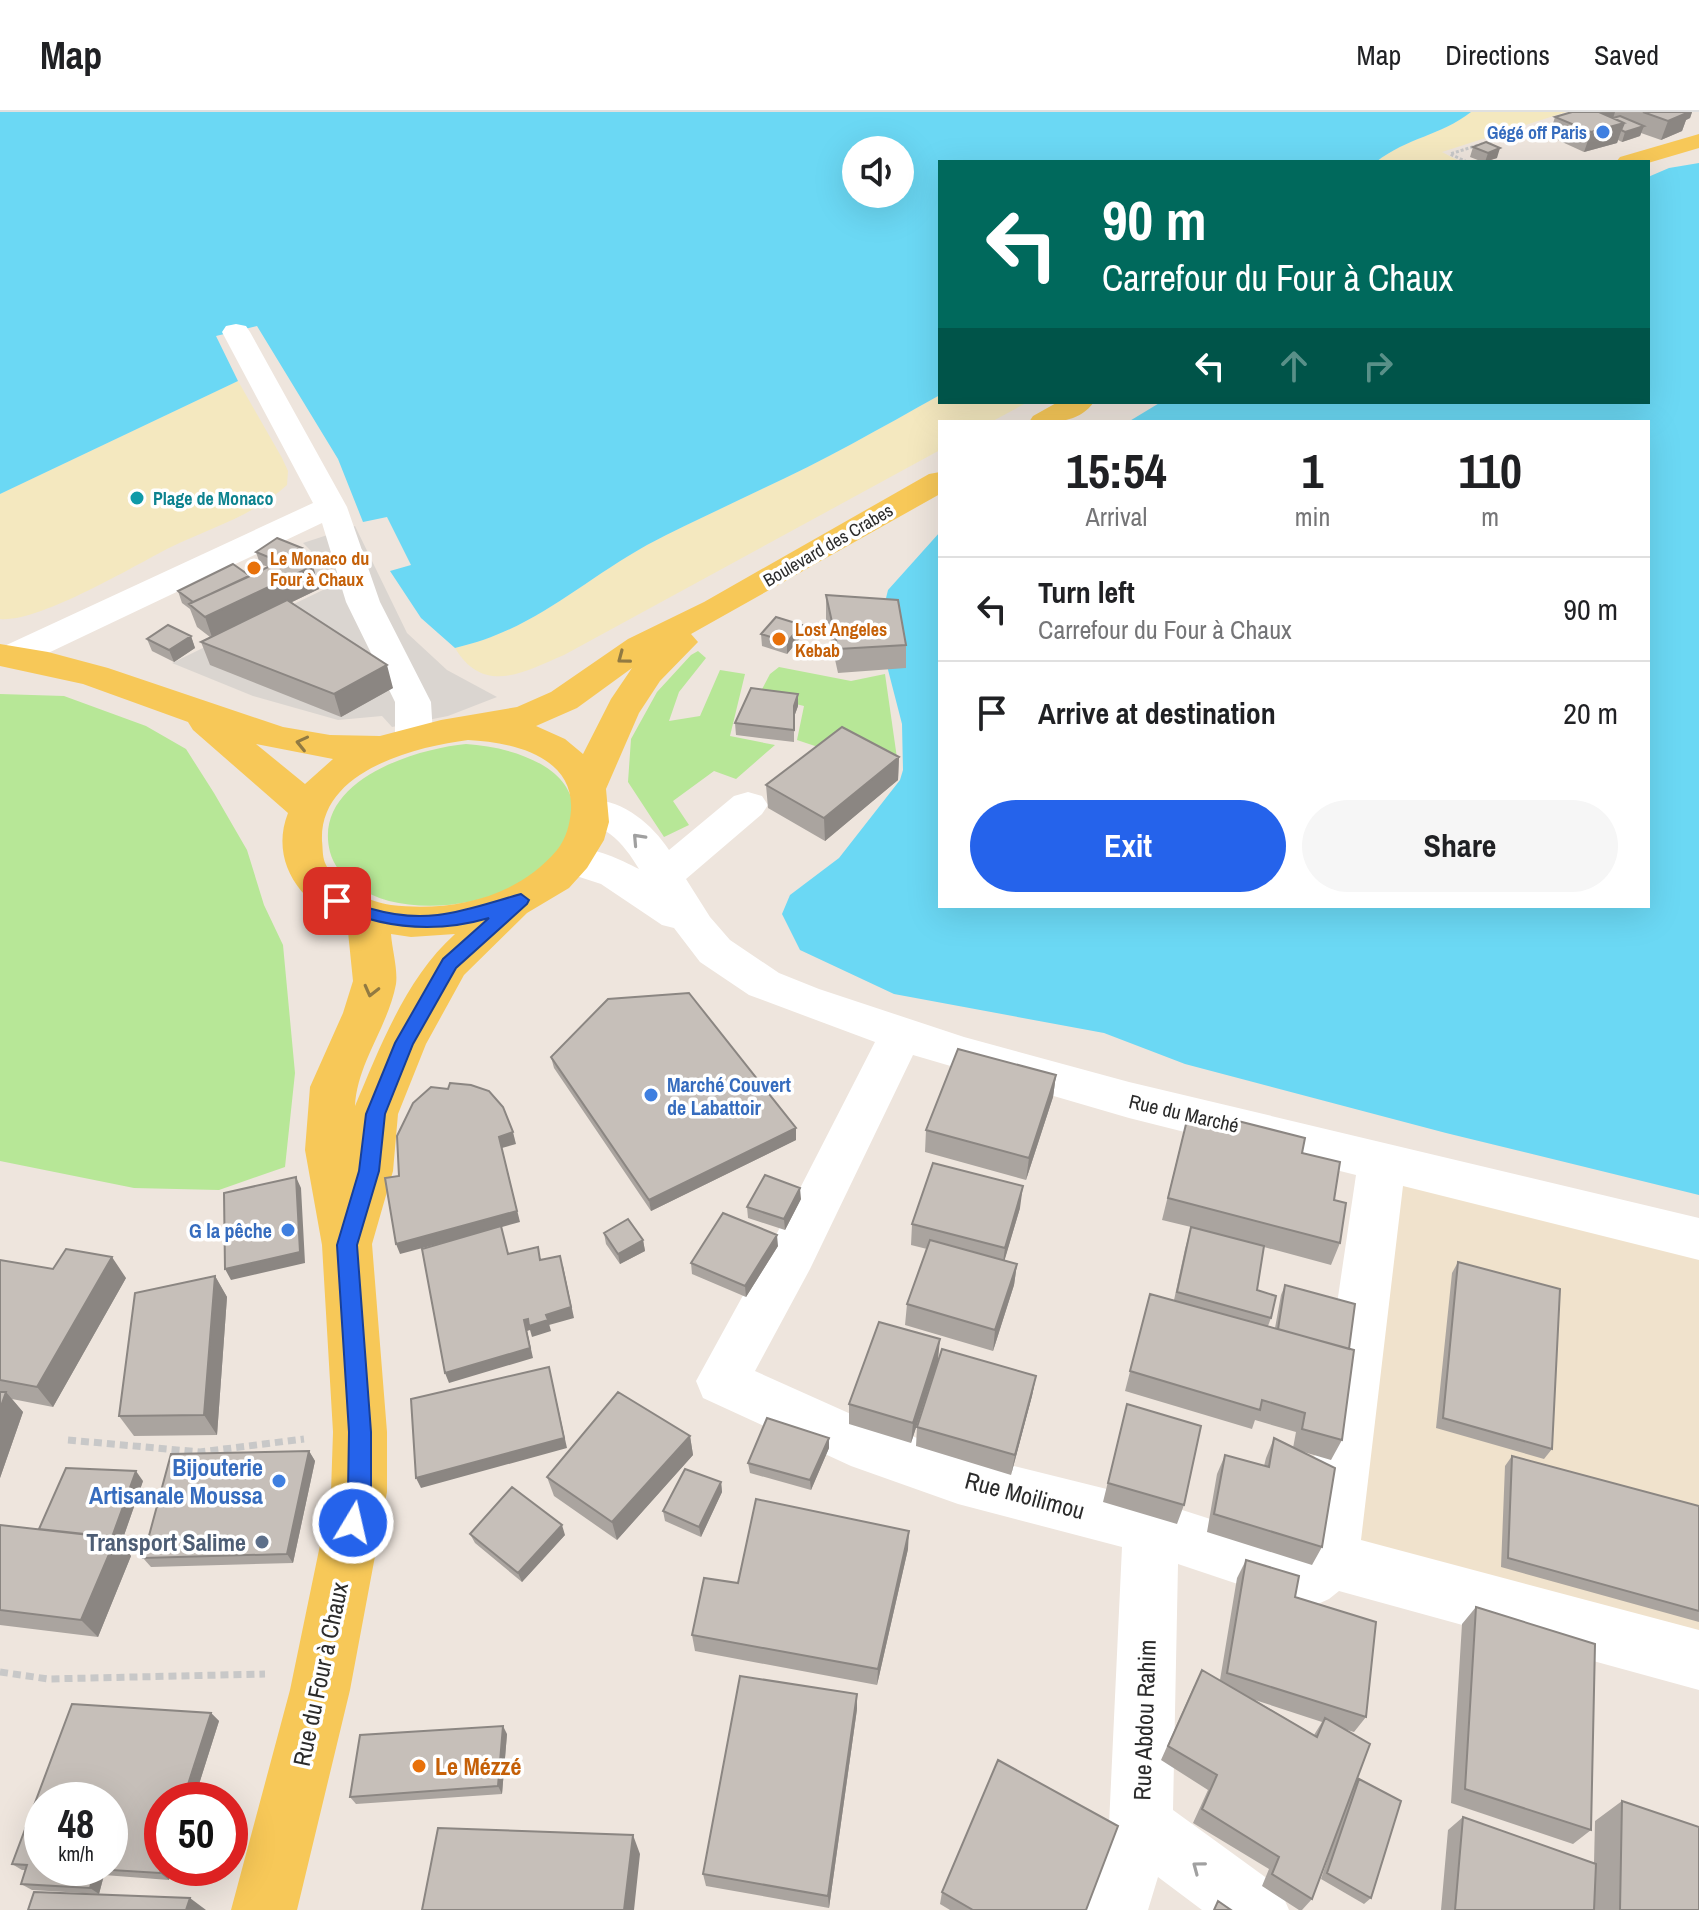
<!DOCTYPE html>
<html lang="en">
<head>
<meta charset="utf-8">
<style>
  :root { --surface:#fff; --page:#f6f6f6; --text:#202124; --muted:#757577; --line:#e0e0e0; --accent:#2563eb }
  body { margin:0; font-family:"Archivo Narrow",sans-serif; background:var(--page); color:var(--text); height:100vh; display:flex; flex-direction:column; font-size:30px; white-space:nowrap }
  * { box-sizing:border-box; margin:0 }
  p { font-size:26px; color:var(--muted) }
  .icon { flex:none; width:44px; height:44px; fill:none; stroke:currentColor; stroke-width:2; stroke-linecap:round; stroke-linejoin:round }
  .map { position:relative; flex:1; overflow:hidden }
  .side { position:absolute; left:938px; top:308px; width:712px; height:488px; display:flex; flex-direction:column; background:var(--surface); border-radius:0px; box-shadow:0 8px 32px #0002 }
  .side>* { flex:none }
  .hud { position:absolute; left:938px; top:48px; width:712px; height:244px; border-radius:0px; box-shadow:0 8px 32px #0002; background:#00695c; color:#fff; overflow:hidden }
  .fabs { position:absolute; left:842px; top:24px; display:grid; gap:16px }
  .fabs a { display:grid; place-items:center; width:72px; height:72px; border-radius:50%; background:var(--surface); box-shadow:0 8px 32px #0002; font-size:40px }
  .speed { position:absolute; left:24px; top:1670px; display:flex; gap:16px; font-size:40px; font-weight:700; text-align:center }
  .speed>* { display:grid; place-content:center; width:104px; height:104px; border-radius:50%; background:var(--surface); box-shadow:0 8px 32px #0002; line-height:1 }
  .speed small { font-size:20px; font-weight:400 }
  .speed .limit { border:12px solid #d22; background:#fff; color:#111 }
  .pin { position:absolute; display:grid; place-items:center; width:68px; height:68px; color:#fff; margin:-34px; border-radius:16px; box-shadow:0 4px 12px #0006 }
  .me { position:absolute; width:88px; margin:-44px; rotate:9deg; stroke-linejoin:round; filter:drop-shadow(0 0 6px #0008) }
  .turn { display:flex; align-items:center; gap:28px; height:168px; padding:0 32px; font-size:36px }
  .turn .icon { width:104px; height:104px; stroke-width:2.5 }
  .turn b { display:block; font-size:56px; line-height:68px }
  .lanes { display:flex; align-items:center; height:76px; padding:0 32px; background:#0003; justify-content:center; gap:40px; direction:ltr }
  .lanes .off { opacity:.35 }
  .eta { display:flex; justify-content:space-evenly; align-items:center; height:136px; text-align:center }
  .eta b { font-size:48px; font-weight:700; line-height:56px }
  .button { display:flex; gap:16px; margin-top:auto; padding:16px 32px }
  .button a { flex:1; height:92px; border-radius:48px; background:var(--accent); color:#fff; font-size:32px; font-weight:700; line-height:92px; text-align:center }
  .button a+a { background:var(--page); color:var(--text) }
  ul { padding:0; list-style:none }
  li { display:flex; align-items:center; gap:24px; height:104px; padding:0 32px; border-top:2px solid var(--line) }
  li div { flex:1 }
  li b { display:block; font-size:30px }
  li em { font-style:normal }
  header { display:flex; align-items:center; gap:48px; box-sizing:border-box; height:112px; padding:0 40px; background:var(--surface); border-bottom:2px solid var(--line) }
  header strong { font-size:38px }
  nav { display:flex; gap:44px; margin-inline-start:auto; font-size:28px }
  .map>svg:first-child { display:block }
</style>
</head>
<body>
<header>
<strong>Map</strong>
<nav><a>Map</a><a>Directions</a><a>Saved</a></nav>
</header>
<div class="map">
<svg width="1699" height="1798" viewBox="0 0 1699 1798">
  <rect width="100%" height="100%" fill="#eee5dd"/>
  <path fill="#f0e2cc" d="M1401,1070L1699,1144V1532L1356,1438Z"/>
  <path fill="#b7e797" d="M698,539L706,546L679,580L669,609L700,604L720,558L745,562L730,624L775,633L736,667L714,659L673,689L689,713L664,725L628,670L631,627L657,580L691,543Z
    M779,555L851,569L885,562L898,653L824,637L797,628L804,594L759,583L770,562Z
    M0,582L64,584L146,614L186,637L214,681L247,738L264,793L283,833L295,961L285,1055L219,1078L134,1076L0,1049Z
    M466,632C521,635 605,665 560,735C526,787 444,803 389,789C364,782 337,766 330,740C312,669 414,637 466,632Z"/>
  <path fill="#f4e8bf" d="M1471,0H1566L1442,40L1461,50H1376C1408,25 1440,24 1471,0Z
    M238,269L282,346L288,359L287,373C253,404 210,416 169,436C132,455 38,511 0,507V382Z
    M940,283V290H1028L991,310H940V338L564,543C524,560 484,584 455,536C534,518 579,471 647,433C685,413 723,396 762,377C823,349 881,316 940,283Z"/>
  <path fill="#dad5d0" d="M355,414L407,521L447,558L497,585L448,604L392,615L382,604L338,608L253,584L172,551L325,477L301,458L320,448L303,431Z"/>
  <path fill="#6bd8f4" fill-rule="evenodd" d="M0,0H1471C1440,24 1408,25 1376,50H940V283C881,316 823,349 762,377C723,396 685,413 647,433C579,471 534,518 455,536L421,506L390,459L411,453L387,405L363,410L338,347L257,214L216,224L238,269L0,382ZM856,38H900V82H856Z
    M1699,51V1083L1446,1021L1185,952L1104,921L894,882L800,838L782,802L790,783L839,746L900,668L903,658L902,612L878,519L888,478L940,420V794H1648V310H1128L1161,290H1648V65L1669,56Z"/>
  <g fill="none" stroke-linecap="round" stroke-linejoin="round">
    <path stroke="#c8c8c8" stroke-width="3" stroke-dasharray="3 2" stroke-linecap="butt" d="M1467,50L1450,42L1523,19"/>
    <path stroke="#c8c8c8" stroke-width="7" stroke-dasharray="8 5" stroke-linecap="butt" d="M68,1328L200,1340L304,1327
      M0,1560L48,1567L265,1562"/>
    <path fill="#fff" fill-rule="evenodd" d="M236,212L246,214L250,220L347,395L380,490L431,590L433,623L427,631L414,635L401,631L395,623V590L346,490L322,411L25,552L12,555L0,552V536L313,391L222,220L226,214Z
      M748,680L762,684L768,693L762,702L686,767L710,805L730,828L779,861L819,877L964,925L1129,970L1699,1106V1148L1403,1074L1361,1428L1699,1518V1578L1339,1479L1329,1487L1309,1496L1178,1452L1173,1698L1279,1775L1289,1798H1202L1158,1765L1148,1798H1082L1109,1713L1122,1435L958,1392L851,1354L703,1286L696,1269L774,1127L875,930L749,883L700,850L674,816L662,813L601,772L558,758L552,748L558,738C584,730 615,745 639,757C631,744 623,732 610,722C597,712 582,714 572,699L578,690C614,680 650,709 669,738L734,684ZM913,943L1129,1006L1356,1063L1301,1436L1151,1388L958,1340L862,1307L755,1259L810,1157Z"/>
    <path fill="#f7c858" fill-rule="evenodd" d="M1699,22V36L1648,51L1616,50L1620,45Z
      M1058,290H1094C1078,312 1053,310 1029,310L1033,304Z
      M940,360V382L691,522L698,530L660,569L639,601L606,677L609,710L604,728L587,756L569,776L527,801L464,863L426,932L398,1002L393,1059L372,1132L387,1320V1380L350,1578L297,1798H231L290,1578L331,1380L333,1320L322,1133L305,1038L310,975L343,901L353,869L347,810C301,794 269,749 288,701L193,618L188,610L83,572L0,554V532L48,540L108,556L283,615L330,623L380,624L441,608L517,595L551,580L628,527L704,490L929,362ZM632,556L611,587L583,642L565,627L536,614L577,596ZM468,628C510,630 574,643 571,698C570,712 566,727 557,738C517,786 451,800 391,793C369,790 336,774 326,753C322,745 323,737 322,729C319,659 414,635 468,628ZM256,632L333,647L305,672ZM391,822L411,825L455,822C406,866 380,935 355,994C357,951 388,915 396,872C398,857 392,837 391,822Z"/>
  </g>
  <path fill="#aaa49f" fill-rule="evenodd" d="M1572,0H1692L1690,6L1686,8L1682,19L1661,28L1641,21L1640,24L1622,30L1618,28L1617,31L1584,40L1549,24L1555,5Z
    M1486,30L1497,46L1483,50L1470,45L1473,35Z
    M256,440L305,448L313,454L319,477L292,490L393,576L341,605L210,553L201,530L210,525L197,515L190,497L182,491L178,479L250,464L268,455L260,452Z
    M826,483L906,533V556L838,561L826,507Z
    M761,522L802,524L787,542L762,534Z
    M191,524L195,536L174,550L152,539L147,527Z
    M798,594L794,605V630L736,623L735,611Z
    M899,645L898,668L825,729L768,696L766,673Z
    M551,945L796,1016V1028L651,1099L554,956Z
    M1056,963L1053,985L1026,1068L925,1040L926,1018Z
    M1182,1027L1302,1041L1334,1088L1340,1131L1331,1153L1264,1135L1257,1178L1271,1206L1268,1214L1275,1216L1281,1183L1285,1173L1349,1237L1342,1328L1331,1348L1297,1338L1322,1435L1312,1453L1207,1420L1217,1362L1225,1343L1264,1354L1266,1346L1274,1326L1293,1336L1296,1320L1255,1308L1252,1317L1125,1279L1150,1182L1174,1188L1185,1137L1191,1115L1162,1108Z
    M801,1087L785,1118L748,1106L747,1095Z
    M1020,1096L1004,1149L1017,1152L1014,1173L993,1239L905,1213L907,1192L927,1137L911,1133L912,1112Z
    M604,1121L643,1128L645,1139L620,1152L606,1132Z
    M778,1134L746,1185L692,1162L691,1151Z
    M0,1148L53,1157L126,1166L53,1295L12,1287L23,1300L0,1366Z
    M1458,1150L1552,1337L1544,1347L1436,1316L1452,1161Z
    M215,1164L227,1185L217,1323L134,1324L119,1304Z
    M938,1247L1036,1264L1032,1284L1011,1363L916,1334L917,1315L936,1254L911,1331L849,1312V1292Z
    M1127,1292L1184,1393L1177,1412L1103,1390Z
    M690,1324L693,1343L617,1428L554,1384L547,1365Z
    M829,1326V1336L811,1378L750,1361L748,1351Z
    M309,1339L315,1349L293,1451L151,1455L143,1446Z
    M1512,1344L1699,1394V1510L1501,1455L1505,1354Z
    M143,1369L121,1432L131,1444L98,1525L0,1513V1413L39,1417Z
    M721,1370L722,1380L701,1425L665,1409L663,1399Z
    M470,1422L565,1423L522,1470L475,1431Z
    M908,1437L877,1573L695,1539L692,1523L738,1471Z
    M1246,1448L1295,1485L1366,1605L1354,1620L1344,1617L1355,1671L1359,1667L1371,1786L1364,1792L1321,1767L1338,1716L1312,1787L1302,1798H1299L1262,1774L1269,1757L1193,1711L1208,1678L1161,1648L1194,1574L1220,1568L1237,1466ZM1255,1588L1322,1610L1314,1623Z
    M1476,1495L1591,1718L1573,1732L1451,1691L1462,1512Z
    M857,1597L829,1796L706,1774L703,1762Z
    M211,1601L219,1609L194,1688H162L169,1768L104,1763L99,1782L32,1778L21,1772L25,1758H22L12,1752Z
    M507,1622L502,1682L356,1692L350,1685Z
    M1622,1689L1699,1798H1441L1448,1718L1463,1705L1594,1751L1595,1709Z
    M942,1780L1086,1798H950L940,1792Z"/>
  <path fill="#8b8682" d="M1599,0H1615L1611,13Z
    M1675,0H1692L1690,6L1686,8L1682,19L1661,28L1668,9Z
    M1624,11L1617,31L1584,40L1591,20Z
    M1644,14L1640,24L1622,30L1625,20Z
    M1500,36L1497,46L1485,50L1488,41Z
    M302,436L305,448L285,462L281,450Z
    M313,454L319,477L213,528L205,505Z
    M802,513V524L787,542V530Z
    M191,524L195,536L174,550L169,538Z
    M387,553L393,576L341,605L334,582Z
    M798,582V594L794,605V630V594Z
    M899,645L898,668L825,729L824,706Z
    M1056,963L1053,985L1026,1068L1029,1046Z
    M796,1016V1028L651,1099L649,1088Z
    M513,1020L516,1032L502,1036L520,1110L502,1115L511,1152L502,1115L400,1142L396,1132L499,1025Z
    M296,1065L301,1076L305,1151L231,1168L225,1157Z
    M1023,1074L1020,1096L1002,1157L1005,1136Z
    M800,1076L801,1087L785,1118L784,1107Z
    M777,1123L778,1134L746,1185L745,1174Z
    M643,1128L645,1139L620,1152L618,1142Z
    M112,1145L126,1166L53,1295L37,1275Z
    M1017,1152L1014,1173L993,1239L995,1218Z
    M563,1154L574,1206L549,1213L546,1203Z
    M215,1164L227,1185L217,1323L204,1303Z
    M528,1207L548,1208L551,1219L532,1225L530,1218L527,1219L533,1246L449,1271L445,1261L524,1208Z
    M940,1227L938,1248L911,1331L913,1311Z
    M549,1255L567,1336L421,1376L416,1366Z
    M1036,1264L1032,1284L1011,1363L1015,1343Z
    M6,1280L23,1300L0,1366V1297Z
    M690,1324L693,1343L617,1428L612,1410Z
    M829,1326V1336L811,1378L810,1368Z
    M309,1339L315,1349L293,1451L287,1442Z
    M136,1359L143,1369L121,1432L131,1444L98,1525L81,1508Z
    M721,1370L722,1380L701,1425L699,1415Z
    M562,1413L565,1423L522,1470L518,1461Z
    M909,1419L908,1437L877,1573L878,1557Z
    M857,1582V1597L829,1796L828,1784Z
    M211,1601L219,1609L194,1688H183Z
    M503,1614L507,1622L502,1682L498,1674Z
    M633,1723L640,1742L634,1798H624Z
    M162,1756H172L169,1768L160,1761Z
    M95,1757L104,1763L99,1782L90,1776Z
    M190,1786L206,1798H186Z"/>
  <path fill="#c6bfb9" stroke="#8b8682" stroke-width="2" fill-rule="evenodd" d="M1572,0H1600H1599L1624,11L1591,20L1555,5Z
    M1643,0H1689L1668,9Z
    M1620,4L1644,14L1625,20L1621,18L1624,11L1613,6Z
    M1486,30L1500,36L1488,41L1473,35Z
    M277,426L302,436L288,446L280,450L256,440Z
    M296,442L313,454L205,505L189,492Z
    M233,452L250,464L193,490L178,479Z
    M826,483L898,488L906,533L838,537Z
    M287,488L387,553L334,582L201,530Z
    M776,505L802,513L787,530L761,522Z
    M168,513L191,524L169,538L147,527Z
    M751,576L798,582L794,594V618L735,611Z
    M842,615L899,645L824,706L766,673Z
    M689,881L796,1016L649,1088L551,945L608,887Z
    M958,937L1056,963L1029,1046L926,1018Z
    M450,971L471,973L489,979L503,995L513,1020L499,1025L517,1099L396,1132L385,1066L399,1064L397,1024L413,991L431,975L448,977Z
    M1188,1004L1228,1015L1230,1007L1305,1026L1302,1041L1340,1050L1334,1088L1346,1091L1340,1131L1168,1086Z
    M933,1051L1023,1074L1005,1136L912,1112Z
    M765,1063L800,1076L784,1107L747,1095Z
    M296,1065L300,1140L225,1157L224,1081Z
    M723,1101L777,1123L745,1174L691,1151Z
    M628,1107L643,1128L618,1142L604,1121Z
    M501,1114L508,1142L538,1135L540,1148L560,1144L571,1195L546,1203L548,1208L529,1214L528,1207L524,1208L530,1236L445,1261L422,1137Z
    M1191,1115L1264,1134L1257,1178L1276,1184L1271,1206L1177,1180Z
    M930,1128L1017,1152L995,1218L907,1192Z
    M66,1137L112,1145L37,1275L0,1268V1148L53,1157Z
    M1458,1150L1560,1177L1552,1337L1443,1306Z
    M215,1164L204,1303L119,1304L135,1181Z
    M1285,1173L1355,1192L1349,1237L1278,1217Z
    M1150,1182L1354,1238L1342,1328L1302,1317L1305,1301L1262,1288L1260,1298L1130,1259Z
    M879,1210L940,1227L913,1311L849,1292Z
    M942,1237L1036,1264L1015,1343L917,1315Z
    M549,1255L564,1326L416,1366L411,1287Z
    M0,1280H6L0,1297Z
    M618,1280L690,1324L612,1410L547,1365Z
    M1127,1292L1201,1314L1184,1393L1108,1371Z
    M767,1306L829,1326L810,1368L748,1351Z
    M1274,1326L1335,1356L1322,1435L1214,1402L1225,1343L1269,1355Z
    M309,1339L287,1442L143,1446L171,1342Z
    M1512,1344L1699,1394V1499L1508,1446Z
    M66,1356L136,1359L112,1425L39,1417Z
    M685,1357L721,1370L699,1415L663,1399Z
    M512,1375L562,1413L518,1461L470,1422Z
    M756,1387L909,1419L878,1557L692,1523L704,1466L738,1471Z
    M0,1413L116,1426L81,1508L0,1498Z
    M1246,1448L1299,1464L1295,1485L1376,1510L1366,1605L1227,1561Z
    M1476,1495L1595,1532L1591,1718L1465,1677Z
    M1202,1558L1317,1625L1325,1606L1370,1632L1312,1787L1272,1762L1279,1745L1202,1697L1217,1663L1168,1634Z
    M740,1564L857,1582L828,1784L703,1762Z
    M72,1592L211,1601L183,1688H162V1755L160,1761L95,1757L90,1776L21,1772L27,1753L12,1752ZM42,1688H110V1756H42Z
    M503,1614L498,1674L350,1685L360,1623Z
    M998,1648L1118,1714L1086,1798H973L942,1780Z
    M1359,1667L1401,1689L1371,1786L1327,1761Z
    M1622,1689L1699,1715V1798H1620Z
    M1463,1705L1596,1752L1594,1798H1455Z
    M438,1716L633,1723L624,1798H422Z
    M34,1780L190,1786L186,1798H28Z
    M1218,1789L1231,1798H1214Z"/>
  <defs><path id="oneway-chevron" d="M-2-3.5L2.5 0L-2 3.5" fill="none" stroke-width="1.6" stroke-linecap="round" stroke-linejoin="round" transform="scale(2)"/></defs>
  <g stroke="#917a42">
    <use href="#oneway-chevron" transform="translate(623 546) rotate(143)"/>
    <use href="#oneway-chevron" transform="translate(302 631) rotate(-167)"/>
    <use href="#oneway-chevron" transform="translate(371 879) rotate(104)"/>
  </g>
  <g stroke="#a0a0a0">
    <use href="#oneway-chevron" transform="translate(638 727) rotate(-133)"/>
    <use href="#oneway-chevron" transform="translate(1198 1755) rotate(-143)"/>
  </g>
  <path fill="#2563eb" stroke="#184099" stroke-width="2" d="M521,782L529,788L527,792L456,856L413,932L385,1002L379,1059L357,1133L371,1320V1380L361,1419L353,1422L345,1419L341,1411L348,1380L349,1320L337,1133L359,1059L366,1002L395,931L443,847L489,806C434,822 383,817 331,793L329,789L337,783C349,787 360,794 372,797C430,814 467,797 521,782Z"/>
  <g fill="#3f7fe0" stroke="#fff" stroke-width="3">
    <circle cx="1603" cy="20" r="8"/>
    <circle cx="651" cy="983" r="8"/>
    <circle cx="288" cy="1118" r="8"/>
    <circle cx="279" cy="1369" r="8"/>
  </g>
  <circle fill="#0f9aa8" stroke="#fff" stroke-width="3" cx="137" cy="386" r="8"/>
  <g fill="#e8710a" stroke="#fff" stroke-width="3">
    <circle cx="254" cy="456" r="8"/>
    <circle cx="779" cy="527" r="8"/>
    <circle cx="419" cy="1654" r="8"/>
  </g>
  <circle fill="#5c6f8a" stroke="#fff" stroke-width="3" cx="262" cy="1430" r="8"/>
  <g text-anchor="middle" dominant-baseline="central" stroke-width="7" stroke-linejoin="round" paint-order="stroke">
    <g font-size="18" font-weight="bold" fill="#366cbe" stroke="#fff" text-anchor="end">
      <text x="1587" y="20">Gégé off Paris</text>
    </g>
    <g font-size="18" font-weight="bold" fill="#0d838f" stroke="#fff" text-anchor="start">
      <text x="153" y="386">Plage de Monaco</text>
    </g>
    <g font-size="18" fill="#2b2b2b" stroke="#fff">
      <text transform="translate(828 433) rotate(-30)">Boulevard des Crabes</text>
    </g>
    <g font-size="18" font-weight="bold" fill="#c56008" stroke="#fff" text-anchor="start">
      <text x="270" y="446">Le Monaco du<tspan x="270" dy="21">Four à Chaux</tspan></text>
      <text x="795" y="517">Lost Angeles<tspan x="795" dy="21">Kebab</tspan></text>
    </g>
    <g font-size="20" font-weight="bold" fill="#366cbe" stroke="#fff" text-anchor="start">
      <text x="667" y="972">Marché Couvert<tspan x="667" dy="23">de Labattoir</tspan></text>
      <text x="272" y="1118" text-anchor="end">G la pêche</text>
    </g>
    <g font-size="20" fill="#2b2b2b" stroke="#fff">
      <text transform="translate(1184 1001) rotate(13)">Rue du Marché</text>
    </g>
    <g font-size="24" font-weight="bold" fill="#366cbe" stroke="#fff" text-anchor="end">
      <text x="263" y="1355">Bijouterie<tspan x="263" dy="28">Artisanale Moussa</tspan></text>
    </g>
    <g font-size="24" fill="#2b2b2b" stroke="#fff">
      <text transform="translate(1025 1383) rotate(15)">Rue Moilimou</text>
      <text transform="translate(320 1562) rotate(-78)">Rue du Four à Chaux</text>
      <text transform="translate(1144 1608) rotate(-88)">Rue Abdou Rahim</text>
    </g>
    <g font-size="24" font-weight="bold" fill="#4e5e75" stroke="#fff" text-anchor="end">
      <text x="246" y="1430">Transport Salime</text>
    </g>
    <g font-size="24" font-weight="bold" fill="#c56008" stroke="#fff" text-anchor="start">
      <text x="435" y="1654">Le Mézzé</text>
    </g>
  </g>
</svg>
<div class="fabs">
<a><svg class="icon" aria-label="sound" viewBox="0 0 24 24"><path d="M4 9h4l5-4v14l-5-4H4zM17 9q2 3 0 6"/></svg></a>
</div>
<div class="speed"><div>48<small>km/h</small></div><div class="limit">50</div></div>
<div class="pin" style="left:337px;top:789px;background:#d93025"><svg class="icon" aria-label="arrive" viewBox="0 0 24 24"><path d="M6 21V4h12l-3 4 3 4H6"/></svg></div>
<svg class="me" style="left:353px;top:1411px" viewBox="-20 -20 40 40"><circle r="17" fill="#2563eb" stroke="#fff" stroke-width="3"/><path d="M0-11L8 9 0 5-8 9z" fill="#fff"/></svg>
<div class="hud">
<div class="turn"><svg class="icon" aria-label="left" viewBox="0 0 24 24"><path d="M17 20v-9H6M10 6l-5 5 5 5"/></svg><div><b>90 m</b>Carrefour du Four à Chaux</div></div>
<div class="lanes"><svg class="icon" aria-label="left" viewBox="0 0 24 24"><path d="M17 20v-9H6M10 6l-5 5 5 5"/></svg><svg class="icon off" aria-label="ahead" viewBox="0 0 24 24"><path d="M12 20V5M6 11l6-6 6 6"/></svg><svg class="icon off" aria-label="right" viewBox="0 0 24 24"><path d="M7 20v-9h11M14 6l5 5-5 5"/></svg></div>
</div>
<section class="side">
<div class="eta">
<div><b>15:54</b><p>Arrival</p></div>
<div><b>1</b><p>min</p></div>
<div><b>110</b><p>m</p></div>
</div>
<ul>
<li><svg class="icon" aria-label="left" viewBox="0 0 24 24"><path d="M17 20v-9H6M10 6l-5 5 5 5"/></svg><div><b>Turn left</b><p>Carrefour du Four à Chaux</p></div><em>90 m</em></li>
<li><svg class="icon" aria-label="arrive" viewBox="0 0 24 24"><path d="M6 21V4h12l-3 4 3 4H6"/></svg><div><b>Arrive at destination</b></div><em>20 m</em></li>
</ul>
<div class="button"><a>Exit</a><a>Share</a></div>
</section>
</div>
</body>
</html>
